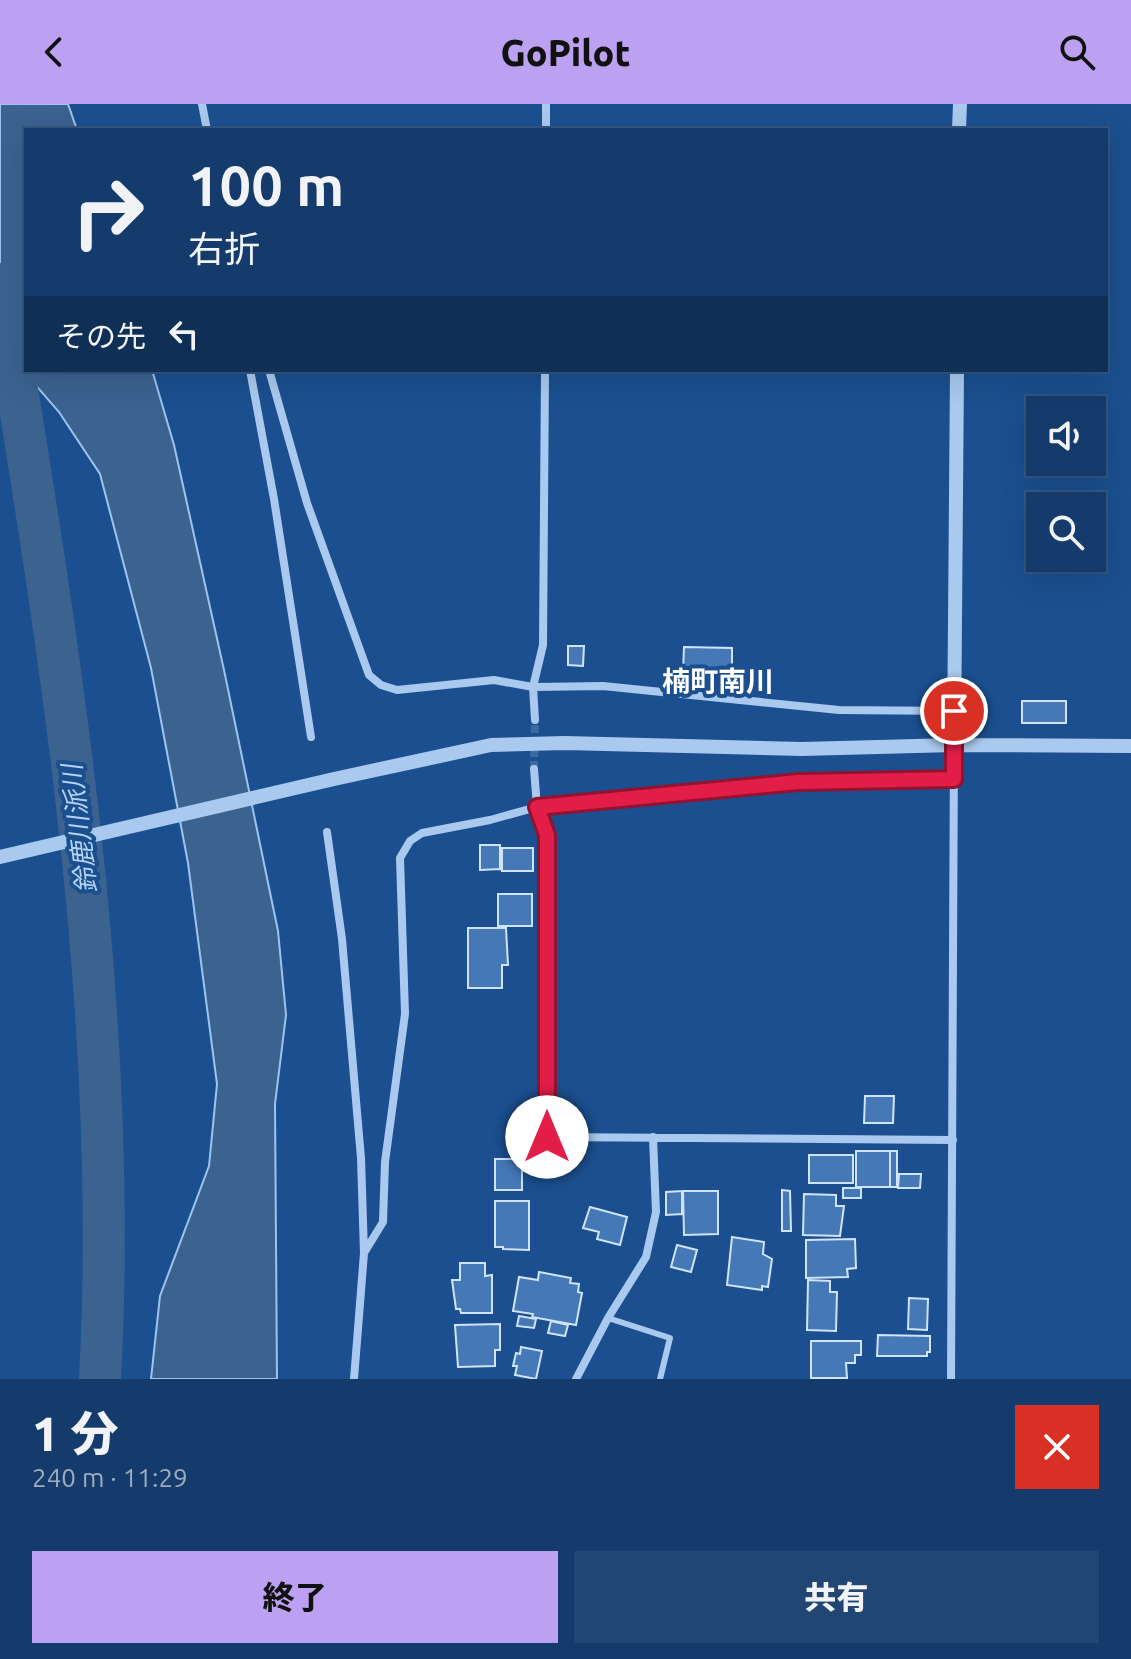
<!DOCTYPE html>
<html lang="ja">
<head>
<meta charset="utf-8">
<style>
  :root { --surface:#143b6b; --page:#214673; --text:#f1f3f6; --muted:#9dadc1; --line:#33557e; --accent:#bca0f2 }
  body { margin:0; font-family:Ubuntu,"Noto Sans JP",sans-serif; background:var(--page); color:var(--text); height:100vh; display:flex; flex-direction:column; font-size:30px; white-space:nowrap }
  * { box-sizing:border-box; margin:0 }
  p { font-size:26px; color:var(--muted) }
  .icon { flex:none; width:44px; height:44px; fill:none; stroke:currentColor; stroke-width:2; stroke-linecap:round; stroke-linejoin:round }
  .map { position:relative; height:1275px; overflow:hidden }
  .sheet { display:flex; flex-direction:column; background:var(--surface); flex:1 }
  .sheet>* { flex:none }
  .top-card { position:absolute; left:24px; top:24px; width:1084px; height:244px; border-radius:0px; box-shadow:0 8px 32px #0002,0 0 0 2px var(--line); background:#143b6b; color:var(--text); overflow:hidden }
  .controls { position:absolute; left:1026px; top:292px; display:grid; gap:16px }
  .controls a { display:grid; place-items:center; width:80px; height:80px; border-radius:0px; background:var(--surface); box-shadow:0 8px 32px #0002,0 0 0 2px var(--line); font-size:40px }
  .pin { position:absolute; display:grid; place-items:center; width:68px; height:68px; color:#fff; margin:-34px; border:4px solid #fff; border-radius:50%; box-shadow:0 2px 8px #0007 }
  .me { position:absolute; width:88px; margin:-44px; rotate:0deg; stroke-linejoin:round; filter:drop-shadow(0 0 6px #0008) }
  .turn { display:flex; align-items:center; gap:28px; height:168px; padding:0 32px; font-size:36px }
  .turn .icon { width:104px; height:104px; stroke-width:2.5 }
  .turn b { display:block; font-size:56px; line-height:68px }
  .then { display:flex; align-items:center; height:76px; padding:0 32px; background:#0003; gap:16px; font-size:30px }
  .round { display:grid; place-items:center; flex:none; width:84px; height:84px; border-radius:0px; background:var(--page) }
  .summary { display:flex; align-items:center; justify-content:space-between; height:136px; padding:0 32px }
  h1 { font-size:48px; font-weight:800; line-height:60px }
  .cta { display:flex; gap:16px; margin-top:auto; padding:16px 32px }
  .cta a { flex:1; height:92px; border-radius:0px; background:var(--accent); color:#111; font-size:32px; font-weight:800; line-height:92px; text-align:center }
  .cta a+a { background:var(--page); color:var(--text) }
  header { display:flex; justify-content:space-between; align-items:center; height:104px; padding:0 32px; background:var(--accent); color:#111; font-size:36px; font-weight:800 }
  .map>svg:first-child { display:block }
</style>
</head>
<body>
<header><svg class="icon" aria-label="back" viewBox="0 0 24 24"><path d="M15 5l-7 7 7 7"/></svg>GoPilot<svg class="icon" aria-label="search" viewBox="0 0 24 24"><circle cx="10" cy="10" r="6"/><path d="M15 15l6 6"/></svg></header>
<div class="map">
<svg width="1131" height="1275" viewBox="0 0 1131 1275">
  <rect width="100%" height="100%" fill="#1b4f8f"/>
  <path fill="#3c6290" stroke="#9cc4f0" stroke-width="2" d="M0,0H68L77,26H26V266H152L174,341L224,566L278,827L286,911L275,1000L277,1275H151L160,1192L209,1062L217,980L188,759L151,564L100,370L59,308L0,240Z"/>
  <g fill="none" stroke-linecap="round" stroke-linejoin="round">
    <path stroke="#3c6290" stroke-width="42" d="M0,180C59,542 120,906 100,1275"/>
  </g>
  <path fill="#4478b7" stroke="#cfe3fa" stroke-width="2" d="M568,542H584L583,562L568,561Z
    M684,543L732,544V570L683,569Z
    M1022,597H1066V619H1022Z
    M480,741H500V765L480,766Z
    M502,744H533V767H502Z
    M498,790H532V822H498Z
    M468,824H506L508,861H502V884H468Z
    M865,992H894L893,1019H864Z
    M856,1047H890V1083H856Z
    M890,1047H897V1083H890Z
    M809,1051H853V1079H809Z
    M495,1055H522V1086H495Z
    M899,1070H921L920,1084H898Z
    M843,1084H861V1094H843Z
    M782,1086L790,1087L791,1127H782Z
    M682,1087V1110L666,1111V1088Z
    M683,1087H718V1130L684,1131Z
    M804,1090L836,1091V1102H844L840,1132L803,1131Z
    M495,1097H529V1146L503,1145V1143H495Z
    M590,1103L627,1113L620,1141L597,1135L599,1128L583,1124Z
    M732,1133L764,1138L763,1150L772,1155L768,1183L762,1182V1186L727,1181Z
    M855,1135L856,1164L847,1165L848,1173L806,1174V1136Z
    M677,1141L697,1146L691,1168L671,1163Z
    M460,1159H485V1172L492,1171V1209H461L460,1205H456L452,1176H460Z
    M539,1168L571,1174L570,1179L579,1180L578,1188L582,1189L576,1221L532,1213L533,1210L513,1207L519,1173L538,1176Z
    M808,1176L830,1177V1188H837L836,1227L807,1226Z
    M909,1194L928,1195L927,1226L908,1225Z
    M519,1212L536,1215L534,1224L517,1222Z
    M551,1217L568,1221L565,1232L548,1229Z
    M500,1220V1246H495V1262L458,1263L455,1221Z
    M878,1231L930,1232V1248H927V1252H877Z
    M811,1237H861V1251H855V1259H846L847,1274H811Z
    M521,1243L542,1247L536,1275L515,1271L517,1262H513L516,1249L520,1250Z"/>
  <g fill="none" stroke-linecap="round" stroke-linejoin="round">
    <path stroke="#3d69a0" stroke-width="8" stroke-dasharray="8 4" stroke-linecap="butt" d="M534,665L535,616"/>
    <path stroke="#a9c9ee" stroke-width="6" d="M608,1214L670,1234L660,1275"/>
    <path stroke="#a9c9ee" stroke-width="8" d="M202,0L207,26
      M546,26V0
      M250,266L274,395L311,633
      M269,266L307,399L369,571L381,581L397,586L494,576L533,583L603,582L839,606L954,607
      M535,616L533,583L543,541L545,266
      M534,665L537,703L547,731V1033L953,1036
      M327,728L342,835L361,1054L364,1149L354,1275
      M364,1149L383,1118L385,1058L405,910L400,754L410,737L422,729L490,716L537,703L798,678L954,675
      M576,1275L608,1214L646,1153L656,1108L653,1033
      M951,1275L954,641"/>
    <path stroke="#a9c9ee" stroke-width="14" d="M959,26L960,0
      M954,641L957,266
      M0,753L334,675L491,641L565,639L802,645L954,641L1131,642"/>
  </g>
  <g fill="none" stroke-linecap="round" stroke-linejoin="round">
    <g stroke="#92132f" stroke-width="20">
      <path id="route" d="M547,1033V731L537,703L798,678L954,675V607"/>
    </g>
    <use href="#route" stroke="#e11d48" stroke-width="14"/>
  </g>
  <g text-anchor="middle" dominant-baseline="central" stroke-width="8" stroke-linejoin="round" paint-order="stroke">
    <g font-size="26" font-style="italic" fill="#b5d3f5" stroke="#1b4f8f">
      <text transform="translate(79 725) rotate(-97)">鈴鹿川派川</text>
    </g>
    <g font-size="28" font-weight="bold" fill="#fff" stroke="#1b4f8f">
      <text x="718" y="576">楠町南川</text>
    </g>
  </g>
</svg>
<div class="controls">
<a><svg class="icon" aria-label="sound" viewBox="0 0 24 24"><path d="M4 9h4l5-4v14l-5-4H4zM17 9q2 3 0 6"/></svg></a>
<a><svg class="icon" aria-label="search" viewBox="0 0 24 24"><circle cx="10" cy="10" r="6"/><path d="M15 15l6 6"/></svg></a>
</div>
<div class="pin" style="left:954px;top:607px;background:#d93025"><svg class="icon" aria-label="arrive" viewBox="0 0 24 24"><path d="M6 21V4h12l-3 4 3 4H6"/></svg></div>
<svg class="me" style="left:547px;top:1033px" viewBox="-20 -20 40 40"><circle r="19" fill="#fff"/><path d="M0-13L10 11 0 6-10 11z" fill="#e11d48"/></svg>
<div class="top-card">
<div class="turn"><svg class="icon" aria-label="right" viewBox="0 0 24 24"><path d="M7 20v-9h11M14 6l5 5-5 5"/></svg><div><b>100 m</b>右折</div></div>
<div class="then">その先<svg class="icon" aria-label="left" viewBox="0 0 24 24"><path d="M17 20v-9H6M10 6l-5 5 5 5"/></svg></div>
</div>
</div>
<section class="sheet">
<div class="summary"><div><h1>1 分</h1><p>240 m · 11:29</p></div><a class="round" style="background:#d93025;color:#fff"><svg class="icon" aria-label="close" viewBox="0 0 24 24"><path d="M6 6l12 12M18 6L6 18"/></svg></a></div>
<div class="cta"><a>終了</a><a>共有</a></div>
</section>
</body>
</html>
